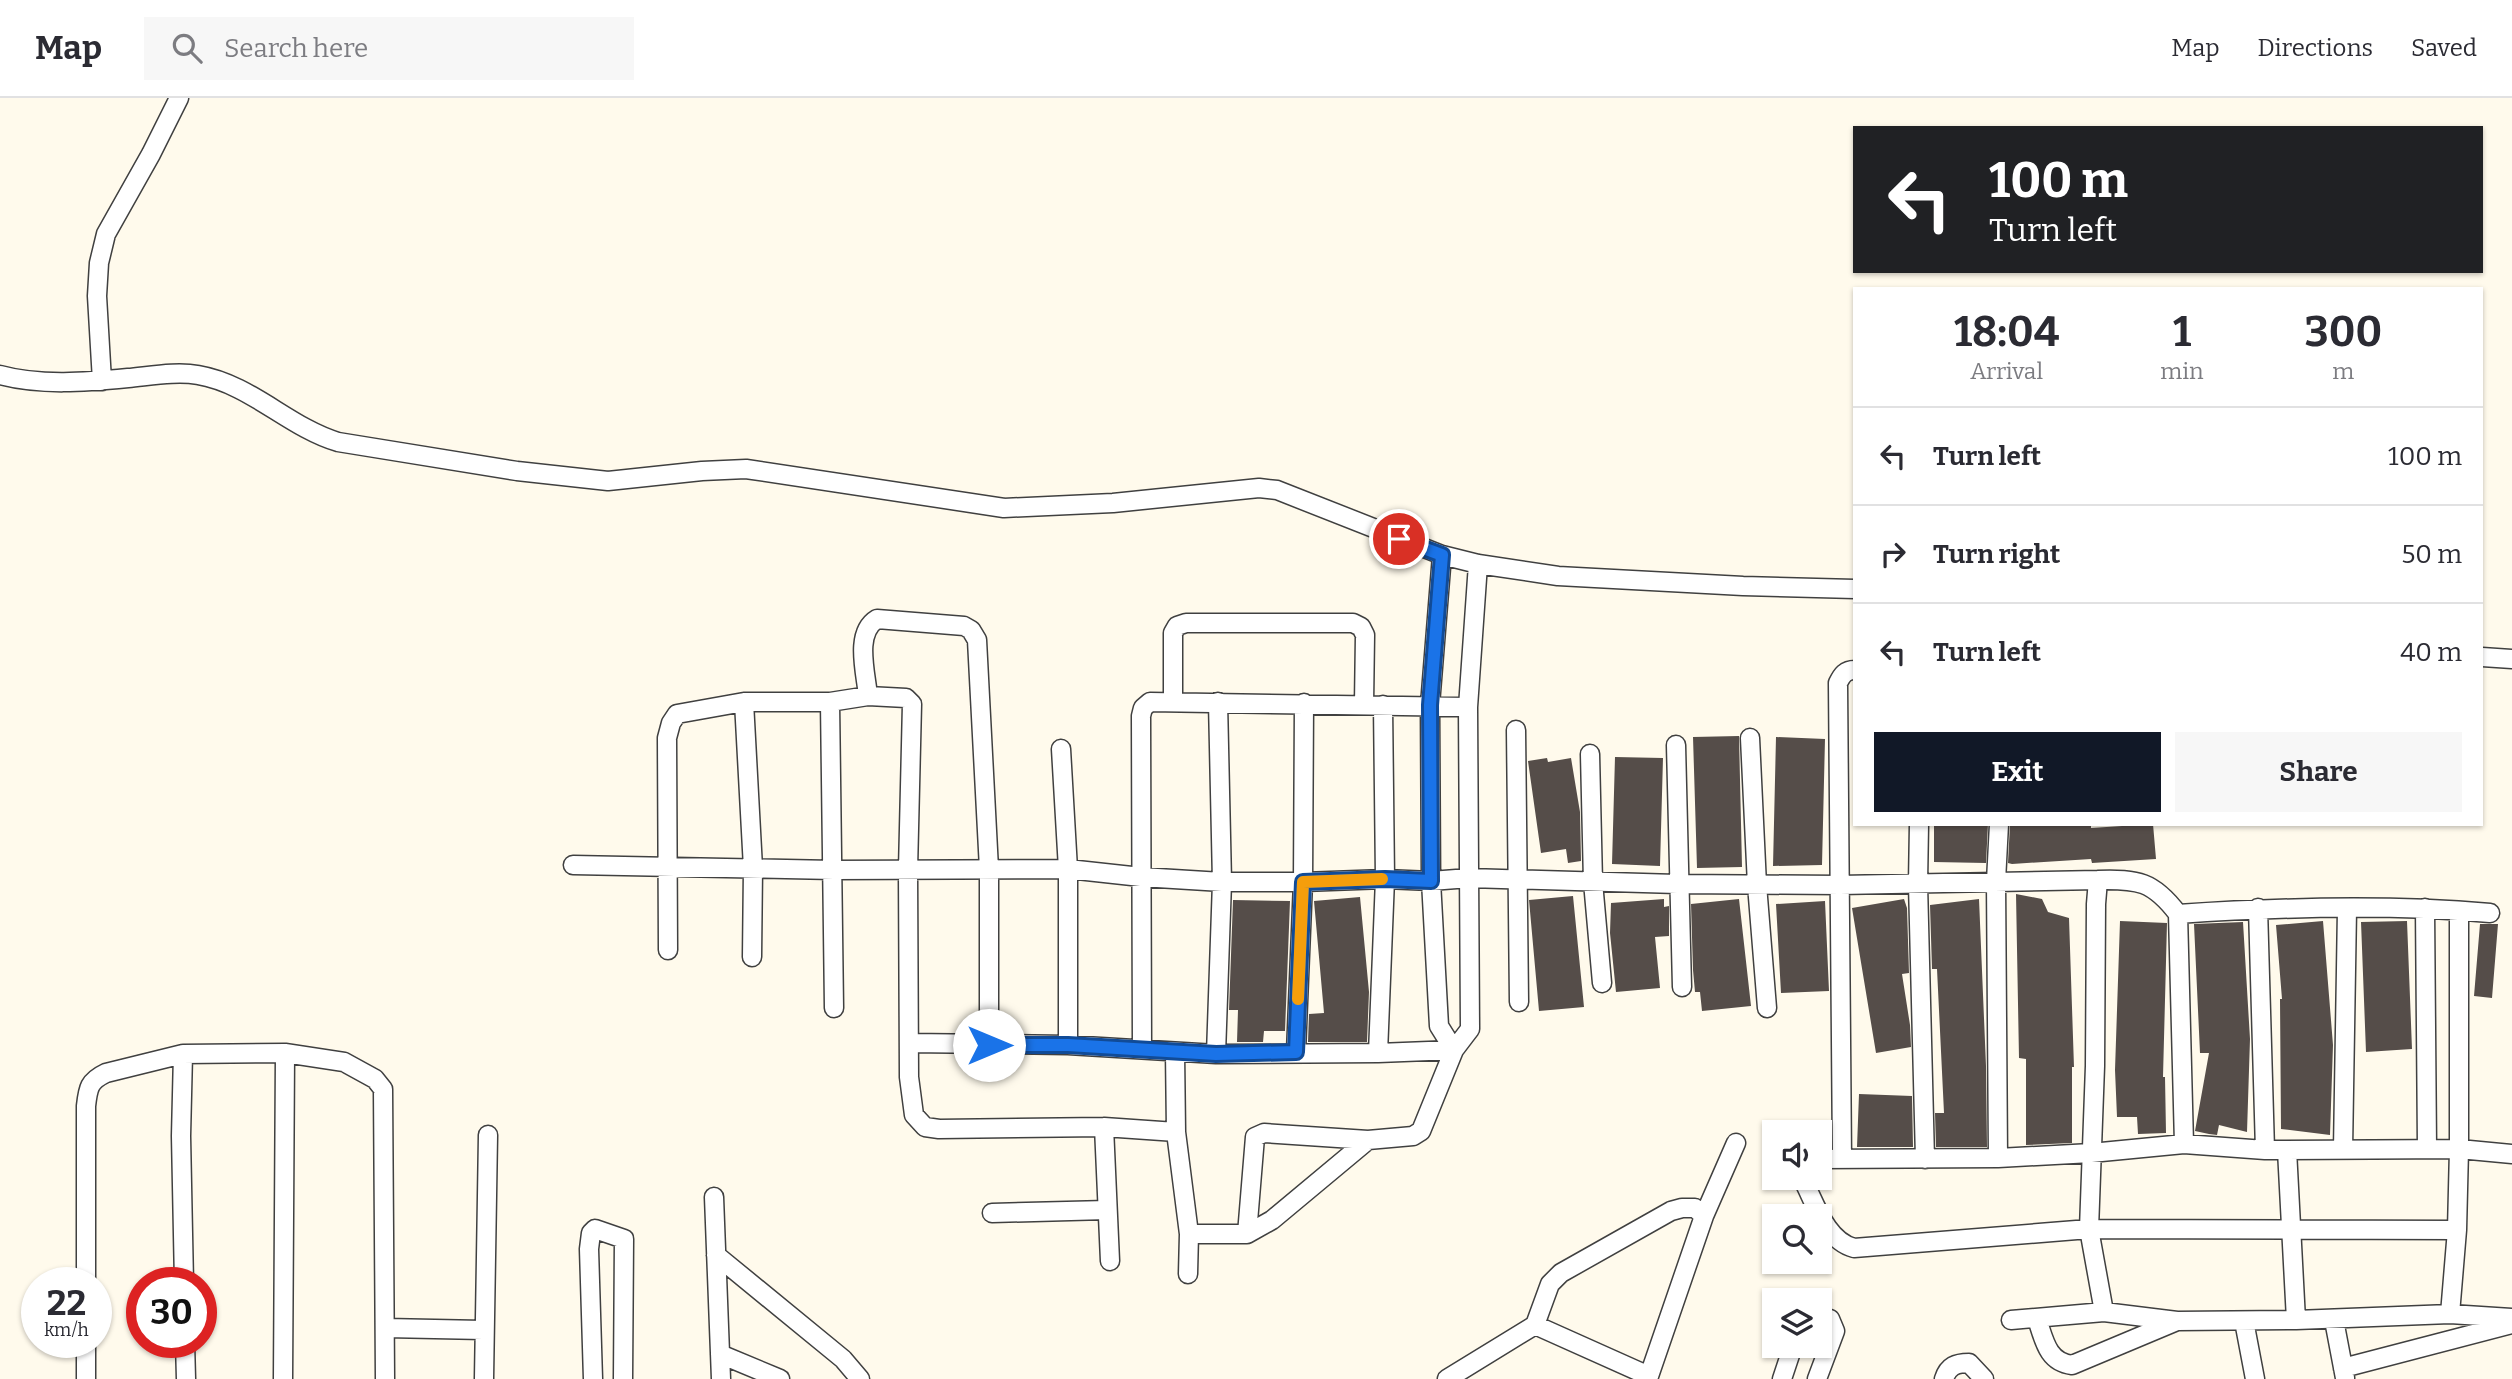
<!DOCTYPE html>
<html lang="en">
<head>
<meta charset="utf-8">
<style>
  :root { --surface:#fff; --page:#f7f7f7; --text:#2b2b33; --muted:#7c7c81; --line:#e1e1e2; --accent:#111827 }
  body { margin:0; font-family:Bitter,serif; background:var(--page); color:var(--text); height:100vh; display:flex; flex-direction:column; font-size:26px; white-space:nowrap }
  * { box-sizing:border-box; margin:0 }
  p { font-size:23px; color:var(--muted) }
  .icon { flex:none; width:38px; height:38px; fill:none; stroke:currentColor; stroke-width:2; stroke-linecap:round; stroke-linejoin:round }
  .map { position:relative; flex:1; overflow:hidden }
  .drawer { position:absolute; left:1853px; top:189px; width:630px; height:539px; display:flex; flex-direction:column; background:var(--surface); border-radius:0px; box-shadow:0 2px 5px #0004 }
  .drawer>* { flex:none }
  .banner { position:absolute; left:1853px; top:28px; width:630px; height:147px; border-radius:0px; box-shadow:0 2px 5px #0004; background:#202124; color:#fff; overflow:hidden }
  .tools { position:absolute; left:1762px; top:1022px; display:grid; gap:14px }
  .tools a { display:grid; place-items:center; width:70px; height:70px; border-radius:0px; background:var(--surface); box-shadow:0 2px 5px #0004; font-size:35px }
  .speed { position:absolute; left:21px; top:1169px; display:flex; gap:14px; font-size:35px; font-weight:700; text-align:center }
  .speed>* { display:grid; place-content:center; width:91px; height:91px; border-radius:50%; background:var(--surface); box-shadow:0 2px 5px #0004; line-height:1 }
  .speed small { font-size:18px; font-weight:400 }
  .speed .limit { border:10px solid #d22; background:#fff; color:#111 }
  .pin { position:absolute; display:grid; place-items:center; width:60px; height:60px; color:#fff; margin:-30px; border:4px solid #fff; border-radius:50%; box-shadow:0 2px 7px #0007 }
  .me { position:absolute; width:77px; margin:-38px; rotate:90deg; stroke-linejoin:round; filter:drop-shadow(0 0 5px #0008) }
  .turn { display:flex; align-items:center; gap:24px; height:147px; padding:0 21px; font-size:32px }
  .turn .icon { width:91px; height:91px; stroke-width:2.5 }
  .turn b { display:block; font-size:49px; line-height:60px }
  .eta { display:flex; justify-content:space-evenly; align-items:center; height:119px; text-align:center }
  .eta b { font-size:42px; font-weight:700; line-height:49px }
  .action { display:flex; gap:14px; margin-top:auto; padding:14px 21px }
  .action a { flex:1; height:80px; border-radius:0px; background:var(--accent); color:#fff; font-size:28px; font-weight:700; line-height:80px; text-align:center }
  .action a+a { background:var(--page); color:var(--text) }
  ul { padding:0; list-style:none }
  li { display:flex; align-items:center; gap:21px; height:98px; padding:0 21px; border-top:2px solid var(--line) }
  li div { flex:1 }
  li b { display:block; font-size:26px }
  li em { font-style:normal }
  header { display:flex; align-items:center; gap:42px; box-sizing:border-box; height:98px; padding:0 35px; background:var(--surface); border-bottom:2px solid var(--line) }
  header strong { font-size:33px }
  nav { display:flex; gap:38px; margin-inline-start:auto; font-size:24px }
  .search { width:490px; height:63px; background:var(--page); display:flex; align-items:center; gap:18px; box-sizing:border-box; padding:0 24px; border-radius:0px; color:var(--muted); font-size:26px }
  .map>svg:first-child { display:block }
</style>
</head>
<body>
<header>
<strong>Map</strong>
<div class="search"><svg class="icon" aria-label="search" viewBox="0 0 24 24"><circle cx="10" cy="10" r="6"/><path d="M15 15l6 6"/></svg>Search here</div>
<nav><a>Map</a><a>Directions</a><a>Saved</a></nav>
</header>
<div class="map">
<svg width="2512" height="1281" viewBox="0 0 2512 1281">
  <rect width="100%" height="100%" fill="#fffaec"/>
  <path fill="#554d49" d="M1739,638L1742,769L1697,770L1693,639Z
    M1776,639L1825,641L1822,767L1773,768Z
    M1615,659L1663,660L1660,768L1612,766Z
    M1547,660L1548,664L1571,660L1580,714L1581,763L1568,765L1566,751L1541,755L1528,663Z
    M1934,726H1988L1986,765L1934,764Z
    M2010,726H2091V730L2153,726L2156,761L2092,765L2091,761L2012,766L2008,765Z
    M2016,796L2042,801L2048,814L2069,820L2074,969H2072V1045L2026,1047V961L2019,960Z
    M1573,798L1584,909L1539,913L1529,802Z
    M1360,799L1369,894L1367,944H1308L1309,916L1324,915L1314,803Z
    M1664,801V809L1669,808V838L1655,839L1660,890L1616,894L1610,835L1611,805Z
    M1739,801L1751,908L1702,913L1700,894H1695L1693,872L1691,806Z
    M1904,801L1907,810L1909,875L1902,876L1910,927L1911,949L1876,955L1852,810Z
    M1979,801L1986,968L1987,1049H1936L1935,1015H1944L1937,871H1932L1930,807Z
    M1233,802L1290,803L1285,933H1264L1263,944H1237L1238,912H1229Z
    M1825,803L1829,893L1781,895L1776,806Z
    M2120,823L2167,825L2163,979H2165L2166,1035L2138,1036L2137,1019H2117L2115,972Z
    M2323,823L2333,947L2330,1037L2281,1031L2280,901H2282L2276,827Z
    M2407,823L2412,951L2366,954L2361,824Z
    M2243,824L2250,941L2247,1034L2219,1027L2217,1037L2209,1036L2195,1033L2209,955H2200L2194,826Z
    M2480,826H2498L2492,900L2474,898Z
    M1859,996L1912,998L1913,1049H1857Z"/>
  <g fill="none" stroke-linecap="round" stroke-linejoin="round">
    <g stroke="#404040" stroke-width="21">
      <path id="minor" d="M0,277C40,288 87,284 128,280C150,278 177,273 198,277C251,286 288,329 338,344L517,373L608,383L702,373L746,371L1004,410L1113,405L1259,390L1277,392L1442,457L1478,466L1558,478L1743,488L1855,491
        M102,283L97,198L99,165L106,136L151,56L179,0
        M1442,457L1430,607L1431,783L1439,928L1454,952
        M2482,559L2512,561
        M868,598C866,575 854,535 877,521L964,528L971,532L977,542L989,771V947
        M744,604L753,770L752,859
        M830,604L834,910
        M1173,604V535L1177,528L1186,525H1353L1361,529L1365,537L1364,606
        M1516,632L1519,904
        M1750,640L1757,787L1767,910
        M1676,647L1682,889
        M1061,651L1068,771V947
        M1590,656L1593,784L1602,885
        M1919,726L1918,786L1925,1061
        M573,767L834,772L1068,771L1141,779L1222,784H1303L1385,781L1431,783L1469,780L1677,786L1840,787L2098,782L2096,806L2095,968L2089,1131L2104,1214
        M2098,782C2138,781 2153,783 2178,816L2184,1046
        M2258,810L2265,1052
        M2425,810L2427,1050
        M2459,813V1051L2512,1056
        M2178,816C2282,809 2386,806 2490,815
        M668,852L667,640L671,625L677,616L744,604H830L868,598L906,600L912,606L908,772L909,979L914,1017L925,1029L939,1031L1104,1029L1176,1034
        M909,945L1068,947L1216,956L1378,955L1454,952
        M1142,951L1141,618L1143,610L1150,604L1468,609
        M1175,954L1176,1034L1189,1136L1188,1176
        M1296,954L1303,784L1304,605
        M1378,955L1385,781L1383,607
        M183,956L181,1038L184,1185
        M1216,956L1222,784L1218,604
        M1104,1029L1110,1163
        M2287,1052L2296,1222
        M2343,1052L2347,811
        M1998,1060L1996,783L1999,726
        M1820,1061L1998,1060L2091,1055L2184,1046L2265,1052L2459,1051L2457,1132L2450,1216L2296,1222L2177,1223L2104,1214L2011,1222
        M1842,1061L1838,585C1842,577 1845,572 1855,572
        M1802,1080C1815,1104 1825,1142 1854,1150L2089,1131L2457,1132
        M714,1099L721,1281
        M992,1115L1107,1112
        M1189,1136H1247L1272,1122L1368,1042L1413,1038L1421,1033L1454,952L1470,931L1468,609L1478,466
        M1247,1136L1255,1039L1264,1035L1368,1042
        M716,1157L843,1261L860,1281
        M86,1185V1008C88,990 89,983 106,975L183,956L285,955L344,964L375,981L383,991L385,1281
        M2450,1216L2512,1220
        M2037,1221C2044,1241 2047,1264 2072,1267L2177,1223
        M2334,1222L2345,1280
        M2244,1223L2255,1281
        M1535,1227L1550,1186L1561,1175L1671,1113L1682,1110H1695L1704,1118
        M386,1230L483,1232
        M86,1244V1281
        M185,1244L186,1281
        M720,1256L780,1281
        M2343,1270L2512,1226
        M283,1281L285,955
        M484,1281L488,1037
        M593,1281L589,1151L591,1135L595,1131L624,1141L623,1281
        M1447,1281L1535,1227L1649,1278
        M1648,1281L1704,1118L1736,1045
        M1782,1281L1793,1248
        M1817,1281L1835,1233L1830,1221L1820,1218
        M1944,1281C1948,1268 1956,1265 1969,1265L1984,1281"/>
    </g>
    <use href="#minor" stroke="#fff" stroke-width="18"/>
  </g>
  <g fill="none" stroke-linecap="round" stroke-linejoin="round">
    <g stroke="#114b97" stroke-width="18">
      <path id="route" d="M989,947H1068L1216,956L1296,954L1303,784L1385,781L1431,783L1430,607L1442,457L1399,441"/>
    </g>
    <use href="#route" stroke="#1a73e8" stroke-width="12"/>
    <path stroke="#f59e0b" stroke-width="12" d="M1298,901L1303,784L1382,781"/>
  </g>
</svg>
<div class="tools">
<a><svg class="icon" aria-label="sound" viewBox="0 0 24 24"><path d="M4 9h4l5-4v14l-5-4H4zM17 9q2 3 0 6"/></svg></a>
<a><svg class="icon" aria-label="search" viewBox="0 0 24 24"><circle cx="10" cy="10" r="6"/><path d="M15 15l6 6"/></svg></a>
<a><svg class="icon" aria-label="layers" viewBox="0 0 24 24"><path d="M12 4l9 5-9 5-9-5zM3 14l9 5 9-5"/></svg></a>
</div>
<div class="speed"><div>22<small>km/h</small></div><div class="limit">30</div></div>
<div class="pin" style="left:1399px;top:441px;background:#d93025"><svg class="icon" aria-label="arrive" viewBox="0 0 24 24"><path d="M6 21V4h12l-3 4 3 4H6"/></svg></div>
<svg class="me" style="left:989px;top:947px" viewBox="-20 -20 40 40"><circle r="19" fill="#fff"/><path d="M0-13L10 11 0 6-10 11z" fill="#1a73e8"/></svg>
<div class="banner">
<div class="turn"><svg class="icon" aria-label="left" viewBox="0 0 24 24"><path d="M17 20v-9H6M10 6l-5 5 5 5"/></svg><div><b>100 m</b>Turn left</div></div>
</div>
<section class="drawer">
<div class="eta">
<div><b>18:04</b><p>Arrival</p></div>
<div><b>1</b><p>min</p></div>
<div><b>300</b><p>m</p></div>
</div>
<ul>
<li><svg class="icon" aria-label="left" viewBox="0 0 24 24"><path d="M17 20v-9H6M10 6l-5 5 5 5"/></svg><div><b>Turn left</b></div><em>100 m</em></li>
<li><svg class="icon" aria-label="right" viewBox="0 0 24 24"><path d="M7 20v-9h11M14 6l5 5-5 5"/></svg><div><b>Turn right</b></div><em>50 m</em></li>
<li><svg class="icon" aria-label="left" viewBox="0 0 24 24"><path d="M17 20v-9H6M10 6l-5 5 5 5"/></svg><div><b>Turn left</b></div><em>40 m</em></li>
</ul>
<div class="action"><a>Exit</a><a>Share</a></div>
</section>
</div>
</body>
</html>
